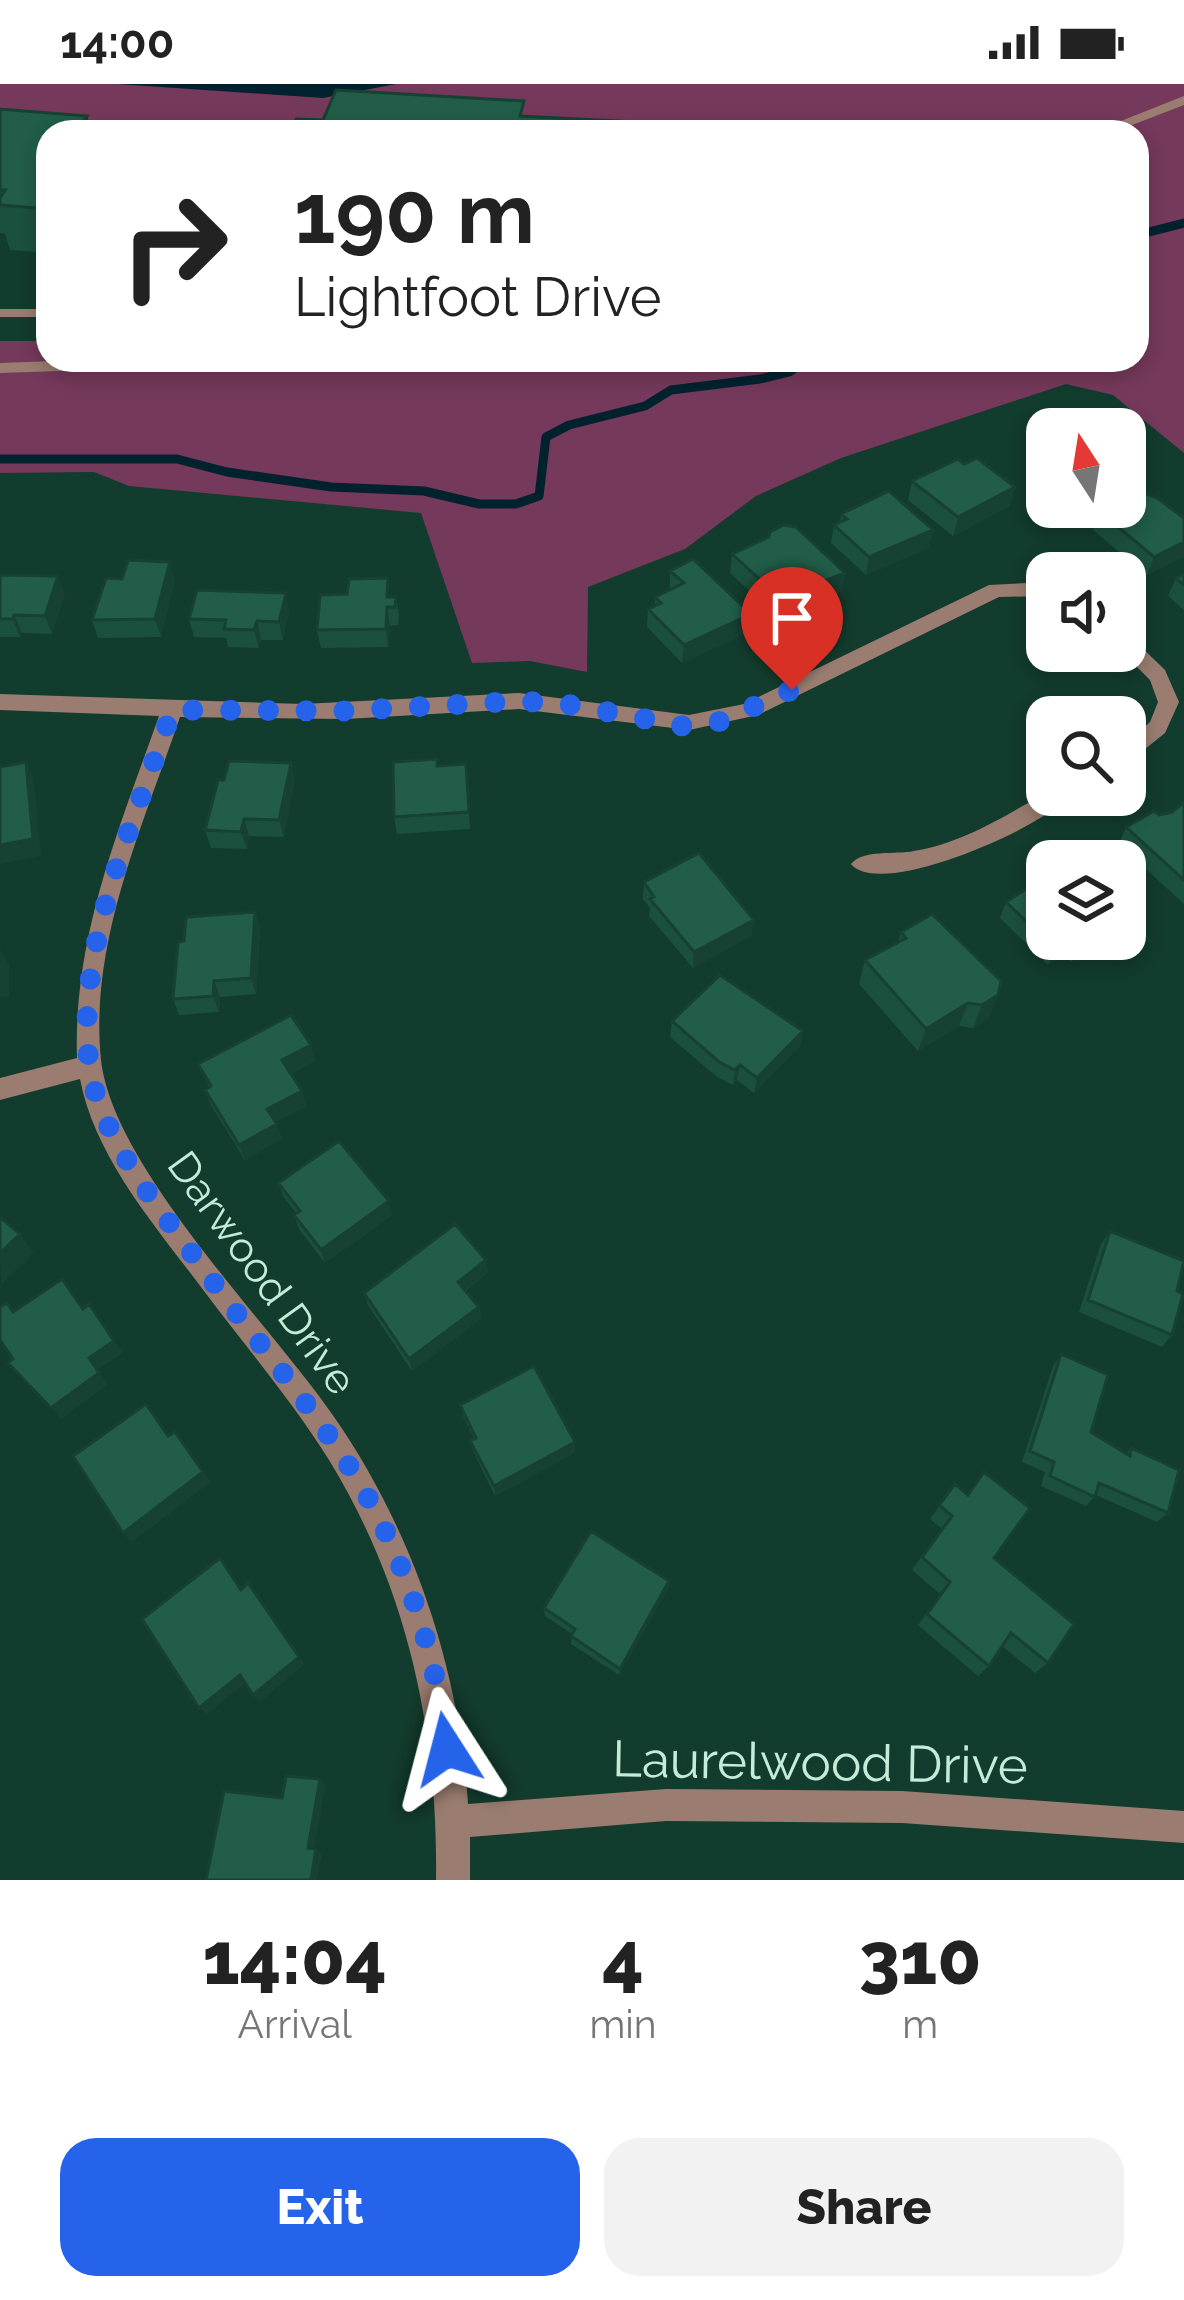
<!DOCTYPE html>
<html lang="en">
<head>
<meta charset="utf-8">
<style>
  :root { --surface:#fff; --page:#f2f2f2; --text:#222; --muted:#767676; --accent:#2563eb }
  body { margin:0; font-family:Raleway,sans-serif; background:var(--page); color:var(--text); height:100vh; display:flex; flex-direction:column; font-size:45px; white-space:nowrap }
  * { box-sizing:border-box; margin:0 }
  p { font-size:39px; color:var(--muted) }
  .icon { flex:none; width:66px; height:66px; fill:none; stroke:currentColor; stroke-width:2; stroke-linecap:round; stroke-linejoin:round }
  .map { position:relative; height:1796px; overflow:hidden }
  .panel { display:flex; flex-direction:column; background:var(--surface); flex:1 }
  .panel>* { flex:none }
  .banner { position:absolute; left:36px; top:36px; width:1113px; height:252px; border-radius:36px; box-shadow:0 6px 18px #0003; background:#fff; color:var(--text); overflow:hidden }
  .needle { width:78px; rotate:348deg }
  .fabs { position:absolute; left:1026px; top:324px; display:grid; gap:24px }
  .fabs a { display:grid; place-items:center; width:120px; height:120px; border-radius:24px; background:var(--surface); box-shadow:0 6px 18px #0003; font-size:60px }
  .pin { position:absolute; display:grid; place-items:center; width:102px; height:102px; color:#fff; margin:-123px -51px; border-radius:50% 50% 50% 0; rotate:-45deg; box-shadow:0 0 12px #0007 }
  .pin .icon { rotate:45deg }
  .me { position:absolute; width:132px; margin:-66px; rotate:351deg; stroke-linejoin:round; filter:drop-shadow(0 0 9px #0008) }
  .turn { display:flex; align-items:center; gap:42px; height:252px; padding:0 60px; font-size:54px }
  .turn .icon { width:156px; height:156px; stroke-width:2.5 }
  .turn b { display:block; font-size:84px; line-height:102px }
  .eta { display:flex; justify-content:space-evenly; align-items:center; height:204px; text-align:center }
  .eta b { font-size:72px; font-weight:800; line-height:84px }
  .primary-button { display:flex; gap:24px; margin-top:auto; padding:24px 60px }
  .primary-button a { flex:1; height:138px; border-radius:36px; background:var(--accent); color:#fff; font-size:48px; font-weight:800; line-height:138px; text-align:center }
  .primary-button a+a { background:var(--page); color:var(--text) }
  .status { display:flex; justify-content:space-between; align-items:center; height:84px; padding:0 60px; background:var(--surface); direction:ltr }
  .status svg { height:33px; fill:currentColor }
  .map>svg:first-child { display:block }
</style>
</head>
<body>
<div class="status"><b>14:00</b><svg viewBox="0 0 49 12"><path d="M0 12V9h3v3zM5 12V6h3v6zM10 12V3h3v9zM15 12V0h3v12zM26 1h20v11H26zM47 4h2v5h-2z"/></svg></div>
<div class="map">
<svg width="1184" height="1796" viewBox="0 0 1184 1796">
  <rect width="100%" height="100%" fill="#123c2d"/>
  <path fill="#75395b" d="M0,0H1184V369L1113,311L1066,300L841,374L756,412L685,465L588,503L587,588L530,577L472,579L421,429L129,402L94,388L0,389V257H48V276H1137V48H842L800,43L756,48L751,36L667,44L102,48L0,35Z"/>
  <path fill="#00222f" d="M117,0H396L323,14Z"/>
  <g fill="none" stroke-linecap="round" stroke-linejoin="round">
    <path stroke="#00222f" stroke-width="9" d="M1137,151L1184,139
      M0,375H177L227,388L331,403L424,407L479,420H516L539,412L546,353L569,341L645,322L671,306L760,295L789,288L806,276"/>
    <path fill="#9a7d70" fill-rule="evenodd" d="M0,225H48V233H0Z"/>
    <path fill="#9a7d70" fill-rule="evenodd" d="M1184,12V21L1114,48H1093Z
      M82,276H248L239,281L0,289V279Z
      M1047,498V512L999,513L758,631L689,646L519,625L346,635L180,633C143,742 89,858 101,976C113,1083 269,1239 332,1330C412,1444 459,1582 468,1720L666,1705L902,1707L1184,1727V1759L902,1739L666,1737L470,1753V1796H436C438,1647 408,1505 329,1376C292,1317 246,1263 204,1207C157,1144 95,1074 80,995L0,1016V994L77,974C73,853 119,745 159,632L0,626V610L303,620L519,609L689,631L744,620L989,501Z
      M1125,552L1132,554L1165,586L1179,618L1165,649L1125,681V661L1150,638L1158,618L1150,596L1121,567H1125Z
      M1047,708V711H1070C1045,743 880,816 851,780C863,765 895,771 914,767C963,759 1005,732 1047,708Z"/>
  </g>
  <path fill="#1c503e" d="M0,25L87,32L92,47L48,48V169L10,166L5,150L0,149Z
    M1040,336L1047,345V404L1029,401L1035,355Z
    M964,380L1015,403L1010,422L953,452L908,416L912,397Z
    M1099,427L1184,434V473L1147,491L1093,446Z
    M841,430L933,446L929,464L866,491L831,459L834,441L840,438Z
    M769,453L842,507L778,533L730,489L732,470Z
    M670,487L749,548L682,579L647,543L648,525L655,521V513L670,506Z
    M1184,490V526L1168,512L1176,494Z
    M0,491L65,510L52,550L22,549L20,553H0Z
    M175,496L161,553L98,554L92,536Z
    M391,513H396L399,531L398,541L390,542L388,563L321,564L317,546Z
    M289,528L283,556H261L259,564L228,563L226,554L194,553L189,535Z
    M466,680L470,745L397,750L394,733L437,682Z
    M295,696L284,753L249,752L247,765L211,764L205,746Z
    M1184,718V820L1119,760L1126,743L1172,728Z
    M644,798L754,836L751,852L693,884L649,832L650,824L643,815Z
    M1006,818L1047,855H1109L1071,878L1064,871L1048,881L1000,834Z
    M255,828L260,845L256,910L220,913L219,928L179,931L173,915L184,857Z
    M932,830L989,934L973,944L959,942L918,967L859,900L865,876L898,858L901,848Z
    M672,937L803,947L800,962L754,1009L737,996L733,1001L717,993L670,953Z
    M316,976L291,990L302,1007L307,1022L276,1038L282,1055L245,1076L211,1021L205,1006L209,1003L198,980Z
    M278,1099L393,1131L325,1179L299,1145L294,1131L297,1130L283,1112Z
    M1110,1147L1177,1207L1172,1251L1162,1263L1079,1228L1101,1160Z
    M486,1176L488,1189L465,1207L479,1223L481,1235L412,1287L368,1221L364,1209Z
    M1061,1270L1091,1348L1126,1370L1131,1364L1168,1429L1157,1438L1096,1411L1086,1422L1041,1402L1045,1388L1022,1378L1053,1282Z
    M460,1321L575,1369L495,1412L473,1367L470,1357L474,1355L463,1332Z
    M955,1400L1048,1579L1035,1589L1002,1562L989,1582L978,1592L918,1541L940,1510L912,1486L942,1445L930,1435Z
    M669,1497L668,1505L619,1591L571,1560L572,1550L545,1532L544,1524Z"/>
  <path fill="#174132" d="M87,32L92,48L78,46Z
    M1015,403L1010,422L953,452L958,433Z
    M933,446L929,464L866,491L869,473Z
    M1184,458V473L1147,491L1154,473Z
    M170,478L175,496L161,553L155,535Z
    M845,489L842,507L778,533L780,514Z
    M58,492L65,510L52,550L45,532Z
    M286,509L289,528L283,556L279,538Z
    M387,523L390,542L388,563L386,545Z
    M751,530L749,548L682,579L684,561Z
    M14,531L22,549L20,553L13,535Z
    M257,537L261,556L259,564L254,546Z
    M26,678L34,696L41,772L0,780V761Z
    M291,679L295,696L284,753L279,736Z
    M244,735L249,752L247,765L241,748Z
    M1136,827L1127,844L1125,845V834Z
    M255,828L260,845L256,910L251,894Z
    M754,836L751,852L693,884L694,868Z
    M1071,855L1064,871L1048,881L1055,865Z
    M1090,855H1109L1071,878L1078,862Z
    M0,865L9,881V912L0,913Z
    M214,897L220,913L219,928L213,912Z
    M998,911L989,934L973,944L982,921Z
    M968,919L959,942L918,967L926,945Z
    M803,947L800,962L754,1009L757,994Z
    M311,961L316,976L287,992L282,976Z
    M740,981L737,996L733,1001L735,986Z
    M302,1007L307,1022L273,1040L267,1025Z
    M277,1040L282,1055L245,1076L239,1061Z
    M389,1117L393,1131L325,1179L321,1166Z
    M20,1150L34,1169L1,1201L0,1169Z
    M486,1176L488,1189L460,1210L458,1198Z
    M89,1220L123,1269L98,1286L108,1301L61,1335L51,1324Z
    M479,1223L481,1235L412,1287L409,1275Z
    M175,1348L211,1398L132,1458L123,1449Z
    M575,1358V1369L495,1412L494,1402Z
    M669,1497L668,1505L619,1591L620,1585Z
    M255,1508L305,1580L260,1618L253,1611Z
    M240,1591L247,1598L207,1630L199,1624Z
    M320,1695L326,1700L314,1767L308,1764Z
    M316,1765L322,1769L317,1796H311Z"/>
  <path fill="#215d48" stroke="#174132" stroke-width="3" d="M336,6L524,17L520,32L654,39L652,48H290L296,35L323,36Z
    M0,25L87,32L78,46L99,48H48V125L0,121V114L5,106H0Z
    M1050,333L1102,345H1047V384L1034,383L1040,336Z
    M977,374L1015,403L958,433L912,397L958,375L964,380Z
    M889,407L933,446L869,473L834,441L847,435L841,430Z
    M1140,407L1157,414L1184,434V458L1154,473L1099,427L1108,423H1125V415Z
    M784,441L796,443L845,489L780,514L732,470L769,453L770,448Z
    M693,475L751,530L684,561L648,525L661,519L655,513L684,499L670,487Z
    M128,476L170,478L155,535L92,536L106,494L122,495Z
    M1184,490V501L1176,494Z
    M0,491L58,492L45,532L14,531L13,535H0Z
    M388,494L387,513H396L395,523H387L386,545L317,546L320,511L347,510L349,495Z
    M197,506L286,509L279,538L257,537L254,546L224,545L226,536L189,535Z
    M437,675V682L466,680L469,728L394,733L393,678Z
    M229,677L291,679L279,736L244,735L241,748L205,746L218,696H224Z
    M26,678L33,755L0,761V683Z
    M1184,718V796L1126,743L1154,727L1159,731L1172,728Z
    M699,769L754,836L694,868L650,815L654,813L644,798Z
    M1047,791V855H1070L1055,865L1006,818Z
    M1125,818L1136,827L1125,834Z
    M255,828L251,894L214,897L213,912L173,915L178,858L184,857L186,833Z
    M932,830L1001,897L998,911L982,921L968,919L926,945L865,876L906,854L901,848Z
    M1071,855H1090L1078,862Z
    M720,891L803,947L757,994L740,981L735,986L719,978L672,937Z
    M291,931L311,961L282,976L302,1007L267,1025L277,1040L239,1061L205,1006L211,1002L198,980Z
    M339,1057L389,1117L321,1166L294,1131L300,1127L278,1099Z
    M0,1133L20,1150L0,1169Z
    M455,1140L486,1176L458,1198L479,1223L409,1275L364,1209Z
    M1110,1147L1184,1177L1177,1207L1183,1210L1172,1251L1088,1216Z
    M62,1195L83,1225L89,1220L114,1257L89,1274L99,1289L51,1324L8,1279L13,1275L0,1256V1223L7,1219L13,1228Z
    M1061,1270L1108,1291L1091,1348L1130,1372L1131,1364L1179,1386L1168,1429L1099,1399L1095,1413L1050,1392L1054,1378L1030,1367Z
    M534,1282L575,1358L494,1402L470,1357L476,1354L460,1321Z
    M146,1320L168,1352L175,1348L203,1388L123,1449L73,1372Z
    M984,1388L1030,1424L994,1474L1074,1540L1048,1579L1011,1549L989,1582L927,1530L950,1498L922,1473L952,1432L939,1421L955,1400L968,1411Z
    M591,1447L669,1497L620,1585L571,1552L575,1545L544,1524Z
    M220,1474L241,1506L248,1499L299,1573L253,1611L240,1591L199,1624L142,1535Z
    M286,1692L320,1695L308,1764L316,1765L311,1796H206L224,1707L282,1714Z"/>
  <g fill="none" stroke-linecap="round" stroke-linejoin="round">
    <path stroke="#2563eb" stroke-width="21" stroke-dasharray="0 37.8" d="M447,1665C436,1567 403,1466 349,1382C307,1316 255,1255 208,1191C166,1133 97,1052 89,978C75,862 136,735 172,626L343,627L520,617L566,620L683,642L718,638L792,606"/>
  </g>
  <g text-anchor="middle" dominant-baseline="central" stroke-width="10" stroke-linejoin="round" paint-order="stroke">
    <g font-size="42" fill="#c5ebda" stroke="#123c2d">
      <text transform="translate(262 1189) rotate(54)">Darwood Drive</text>
    </g>
    <g font-size="51" fill="#c5ebda" stroke="#123c2d">
      <text transform="translate(820 1678) rotate(1)">Laurelwood Drive</text>
    </g>
  </g>
</svg>
<div class="fabs">
<a><svg class="needle" viewBox="-14 -14 28 28"><path d="M0-13l5 13h-10z" fill="#e53935"/><path d="M0 13l5-13h-10z" fill="#767676"/></svg></a>
<a><svg class="icon" aria-label="sound" viewBox="0 0 24 24"><path d="M4 9h4l5-4v14l-5-4H4zM17 9q2 3 0 6"/></svg></a>
<a><svg class="icon" aria-label="search" viewBox="0 0 24 24"><circle cx="10" cy="10" r="6"/><path d="M15 15l6 6"/></svg></a>
<a><svg class="icon" aria-label="layers" viewBox="0 0 24 24"><path d="M12 4l9 5-9 5-9-5zM3 14l9 5 9-5"/></svg></a>
</div>
<div class="pin" style="left:792px;top:606px;background:#d93025"><svg class="icon" aria-label="arrive" viewBox="0 0 24 24"><path d="M6 21V4h12l-3 4 3 4H6"/></svg></div>
<svg class="me" style="left:447px;top:1665px" viewBox="-20 -20 40 40"><path d="M0-17L14 15 0 8-14 15z" fill="#2563eb" stroke="#fff" stroke-width="4"/></svg>
<div class="banner">
<div class="turn"><svg class="icon" aria-label="right" viewBox="0 0 24 24"><path d="M7 20v-9h11M14 6l5 5-5 5"/></svg><div><b>190 m</b>Lightfoot Drive</div></div>
</div>
</div>
<section class="panel">
<div class="eta">
<div><b>14:04</b><p>Arrival</p></div>
<div><b>4</b><p>min</p></div>
<div><b>310</b><p>m</p></div>
</div>
<div class="primary-button"><a>Exit</a><a>Share</a></div>
</section>
</body>
</html>
